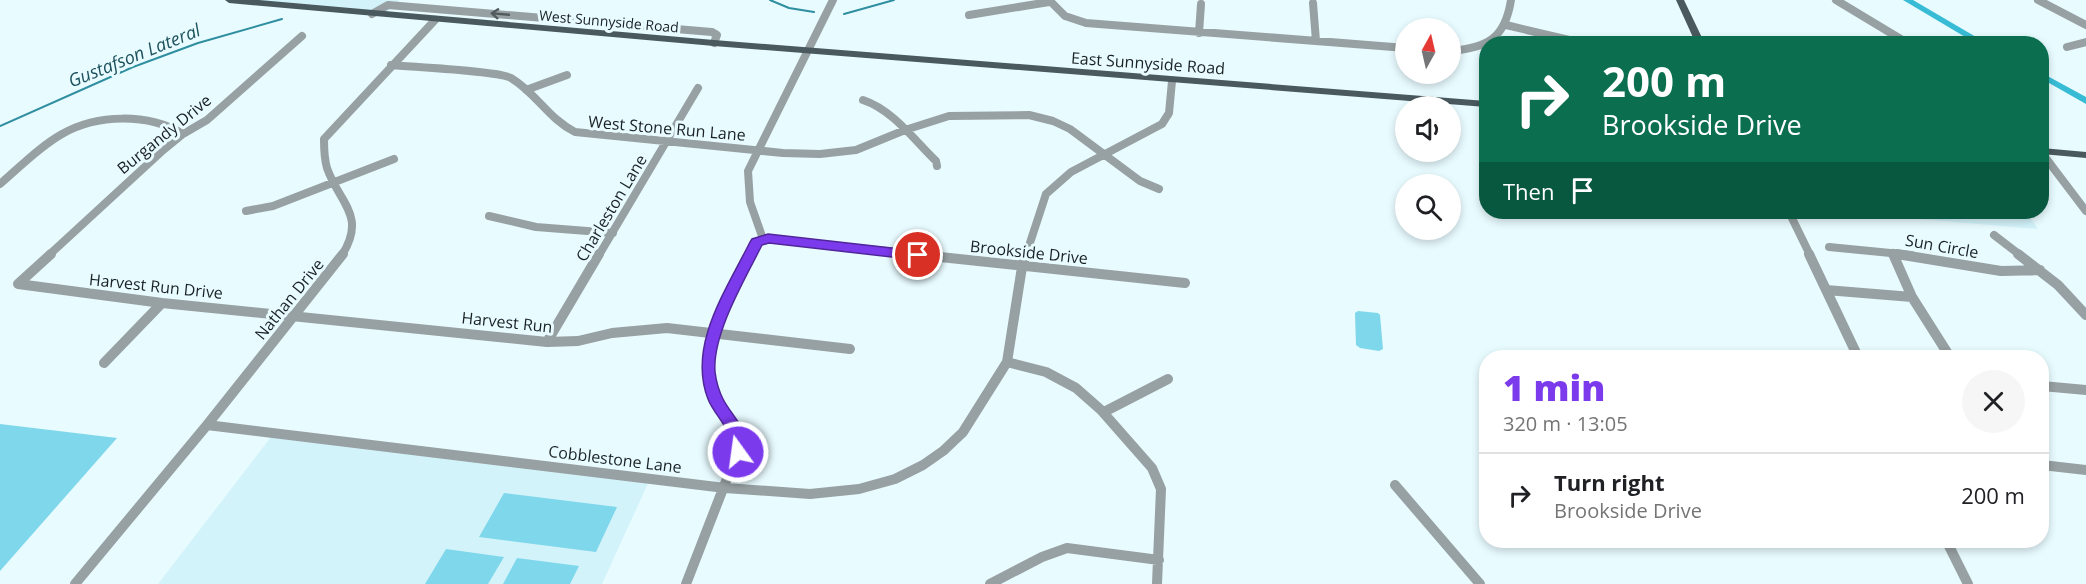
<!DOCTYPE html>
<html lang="en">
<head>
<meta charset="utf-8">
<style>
  :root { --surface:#fff; --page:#f6f6f6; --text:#202124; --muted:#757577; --line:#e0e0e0; --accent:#7c3aed }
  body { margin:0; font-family:"Open Sans",sans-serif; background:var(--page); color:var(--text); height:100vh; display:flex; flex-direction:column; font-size:22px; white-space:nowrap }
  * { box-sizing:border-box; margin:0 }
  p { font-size:20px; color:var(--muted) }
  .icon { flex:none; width:33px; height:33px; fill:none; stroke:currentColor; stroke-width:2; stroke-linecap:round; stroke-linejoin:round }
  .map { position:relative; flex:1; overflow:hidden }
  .panel { position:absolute; left:1479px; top:350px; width:570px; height:198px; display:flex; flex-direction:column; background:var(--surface); border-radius:24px; box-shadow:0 3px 9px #0003 }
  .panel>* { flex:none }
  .hud { position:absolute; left:1479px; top:36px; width:570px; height:183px; border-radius:24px; box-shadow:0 3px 9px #0003; background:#0b6e4f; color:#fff; overflow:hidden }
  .needle { width:39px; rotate:8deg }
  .tools { position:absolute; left:1395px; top:18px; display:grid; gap:12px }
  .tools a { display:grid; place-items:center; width:66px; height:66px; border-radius:50%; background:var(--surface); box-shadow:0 3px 9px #0003; font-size:30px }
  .pin { position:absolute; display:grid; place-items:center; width:51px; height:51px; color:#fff; margin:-26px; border:3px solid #fff; border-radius:50%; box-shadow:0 2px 6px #0007 }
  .me { position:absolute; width:66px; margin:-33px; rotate:346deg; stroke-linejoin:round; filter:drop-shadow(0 0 4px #0008) }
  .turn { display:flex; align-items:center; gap:21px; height:126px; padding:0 24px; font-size:27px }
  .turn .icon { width:78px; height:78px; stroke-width:2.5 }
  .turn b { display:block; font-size:42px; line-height:51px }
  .then { display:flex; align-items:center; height:57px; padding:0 24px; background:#0003; gap:12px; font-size:22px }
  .round { display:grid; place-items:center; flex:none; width:63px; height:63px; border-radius:32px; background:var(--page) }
  .headline { display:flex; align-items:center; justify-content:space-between; height:102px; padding:0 24px }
  h1 { font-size:36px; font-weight:800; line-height:45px; color:var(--accent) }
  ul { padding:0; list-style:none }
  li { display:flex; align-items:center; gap:18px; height:84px; padding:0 24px; border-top:2px solid var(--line) }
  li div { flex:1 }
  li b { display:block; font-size:22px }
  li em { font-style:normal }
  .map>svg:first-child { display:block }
</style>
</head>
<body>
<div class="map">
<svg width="2086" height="584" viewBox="0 0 2086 584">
  <rect width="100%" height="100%" fill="#e8fbff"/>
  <path fill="#d3f3fb" d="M229,0H399L384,15Z
    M1835,212H2026L2038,229Z
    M274,433L650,479L602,584H158Z"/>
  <path fill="#7fd7eb" d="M1358,311L1378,313L1380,315L1383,349L1379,351L1360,348L1356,345L1355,313Z
    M0,424L117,438L0,571Z
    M504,493L617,507L596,552L479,537Z
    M446,549L504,557L488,584H425Z
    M517,558L579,566L570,584H503Z"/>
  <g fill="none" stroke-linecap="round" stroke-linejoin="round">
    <path stroke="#2f8ea0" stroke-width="2" d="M770,0L789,8L814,12
      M844,14L894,0
      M0,126L133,67L198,43L282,19"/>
    <path fill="#38bcd5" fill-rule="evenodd" d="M1903,0H1913L1988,44H1977Z
      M2042,73L2086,97V104L2042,79Z"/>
    <path stroke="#97a0a2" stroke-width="8" d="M1049,0L1065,16L1086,23L1406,48
      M1836,0L1909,44
      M2038,0L2086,25
      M1313,3L1316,41
      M372,14L388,5L712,32L717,35L714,43
      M969,15L1049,2
      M1506,25L1586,44
      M1199,33L1201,4
      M2067,47L2086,42
      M1450,51C1487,48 1505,39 1511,0
      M391,65C411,67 499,71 511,78C536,93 549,119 575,132L783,153L820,154L856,150L905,130L949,116L1029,115L1053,121L1070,129L1140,181L1159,189
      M526,90L567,75
      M863,100C893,110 914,140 936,161L937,166
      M2042,153L2086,211
      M0,184C20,167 39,147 62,134C97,114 148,113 183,134
      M246,211L273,206L394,159
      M1789,212L1810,255
      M489,216L536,227L613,233
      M1994,235L2020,255
      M763,239L750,202L748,171L833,0
      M1829,247L1911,255
      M1893,253L1894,255
      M49,255L161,152L183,134L207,120L302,36
      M342,255C367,215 339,203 327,168C324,158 324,149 324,139L435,20
      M599,255L698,88
      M748,255L757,242L769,239L926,255
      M1026,255L1046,194L1071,172L1162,124L1169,113L1172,81"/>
    <path stroke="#97a0a2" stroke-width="10" d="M51,254L18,284L162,303L547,342L578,341L612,333L667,328L850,349
      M912,254L1185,283
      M1809,254L1858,357
      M1893,254L1912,297L1950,357
      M1897,254L2001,271L2040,270
      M2018,254L2058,285L2086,315
      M1826,290L1912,297
      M547,342L599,254
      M1007,362L1046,372L1076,388L1101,410L1152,468L1161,489L1157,584
      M104,363L162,303
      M2042,386L2086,390
      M1104,412L1168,379
      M207,425L725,488L810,494L859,489L895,479L923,465L943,451L963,432L1007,362L1022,267L1026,254
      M2042,465L2086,470
      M1395,485L1480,584
      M1946,540L1968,584
      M75,584L207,425L343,254
      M686,584L740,445C735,427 721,413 714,395C697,348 727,294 749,254
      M990,584L1042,557L1067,548L1159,560"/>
    <path fill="#49595d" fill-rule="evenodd" d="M225,0H259L714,40L1486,101V107L714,46L229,3Z
      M1676,0H1684L1705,44H1696Z
      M2042,148L2086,152V158L2042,154Z"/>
  </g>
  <defs><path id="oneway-shaft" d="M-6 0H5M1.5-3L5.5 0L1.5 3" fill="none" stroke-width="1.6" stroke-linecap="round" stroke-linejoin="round" transform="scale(1.5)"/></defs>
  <use stroke="#525b5d" href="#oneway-shaft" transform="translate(500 14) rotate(-175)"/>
  <path fill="#7c3aed" stroke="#51269a" stroke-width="1.5" d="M768,234L918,251L924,255L918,260L769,243L762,245C745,279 712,334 715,372C716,380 719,391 723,399C732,417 755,435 744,457L738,459L733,457L730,452C735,431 715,417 708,399C687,345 727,289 750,242L752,239Z"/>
  <g text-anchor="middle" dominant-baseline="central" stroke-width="6" stroke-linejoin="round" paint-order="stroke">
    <g font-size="14" fill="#1a2224" stroke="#e8fbff">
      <text transform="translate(609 21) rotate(5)">West Sunnyside Road</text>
    </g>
    <g font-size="16" fill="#1a2224" stroke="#e8fbff">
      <text transform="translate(1148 63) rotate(4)">East Sunnyside Road</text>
      <text transform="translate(667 128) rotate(5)">West Stone Run Lane</text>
      <text transform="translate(164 134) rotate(-39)">Burgandy Drive</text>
      <text transform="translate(611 208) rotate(-59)">Charleston Lane</text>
      <text transform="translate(1942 246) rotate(10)">Sun Circle</text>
      <text transform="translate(1029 252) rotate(6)">Brookside Drive</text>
      <text transform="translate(156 286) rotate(6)">Harvest Run Drive</text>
      <text transform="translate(289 299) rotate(-51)">Nathan Drive</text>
      <text transform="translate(507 322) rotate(6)">Harvest Run</text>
      <text transform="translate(615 459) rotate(7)">Cobblestone Lane</text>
    </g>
    <g font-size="18" font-style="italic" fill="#1d525d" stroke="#e8fbff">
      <text transform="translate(134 55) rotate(-22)">Gustafson Lateral</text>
    </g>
  </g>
</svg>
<div class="tools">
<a><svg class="needle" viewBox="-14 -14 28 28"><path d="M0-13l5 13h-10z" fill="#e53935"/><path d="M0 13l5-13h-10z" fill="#757577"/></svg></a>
<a><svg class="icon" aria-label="sound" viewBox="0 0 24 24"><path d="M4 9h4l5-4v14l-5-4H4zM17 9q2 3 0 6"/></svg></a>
<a><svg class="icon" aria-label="search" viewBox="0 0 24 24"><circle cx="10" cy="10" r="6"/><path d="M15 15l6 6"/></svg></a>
</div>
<div class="pin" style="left:918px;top:255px;background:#d93025"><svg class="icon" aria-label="arrive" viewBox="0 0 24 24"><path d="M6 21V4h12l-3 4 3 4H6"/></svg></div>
<svg class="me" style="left:738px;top:452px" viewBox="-20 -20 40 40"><circle r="17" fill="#7c3aed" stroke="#fff" stroke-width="3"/><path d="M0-11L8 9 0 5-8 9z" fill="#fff"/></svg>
<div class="hud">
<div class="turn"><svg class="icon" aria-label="right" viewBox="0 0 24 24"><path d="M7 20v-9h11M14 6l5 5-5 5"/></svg><div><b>200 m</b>Brookside Drive</div></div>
<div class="then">Then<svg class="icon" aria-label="arrive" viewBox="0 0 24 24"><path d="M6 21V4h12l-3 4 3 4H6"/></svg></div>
</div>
<section class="panel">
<div class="headline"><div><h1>1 min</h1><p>320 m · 13:05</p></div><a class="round"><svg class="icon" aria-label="close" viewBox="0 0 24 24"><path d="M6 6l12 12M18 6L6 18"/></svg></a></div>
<ul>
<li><svg class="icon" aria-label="right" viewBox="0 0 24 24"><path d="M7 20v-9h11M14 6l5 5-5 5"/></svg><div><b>Turn right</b><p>Brookside Drive</p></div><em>200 m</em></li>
</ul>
</section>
</div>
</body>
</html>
